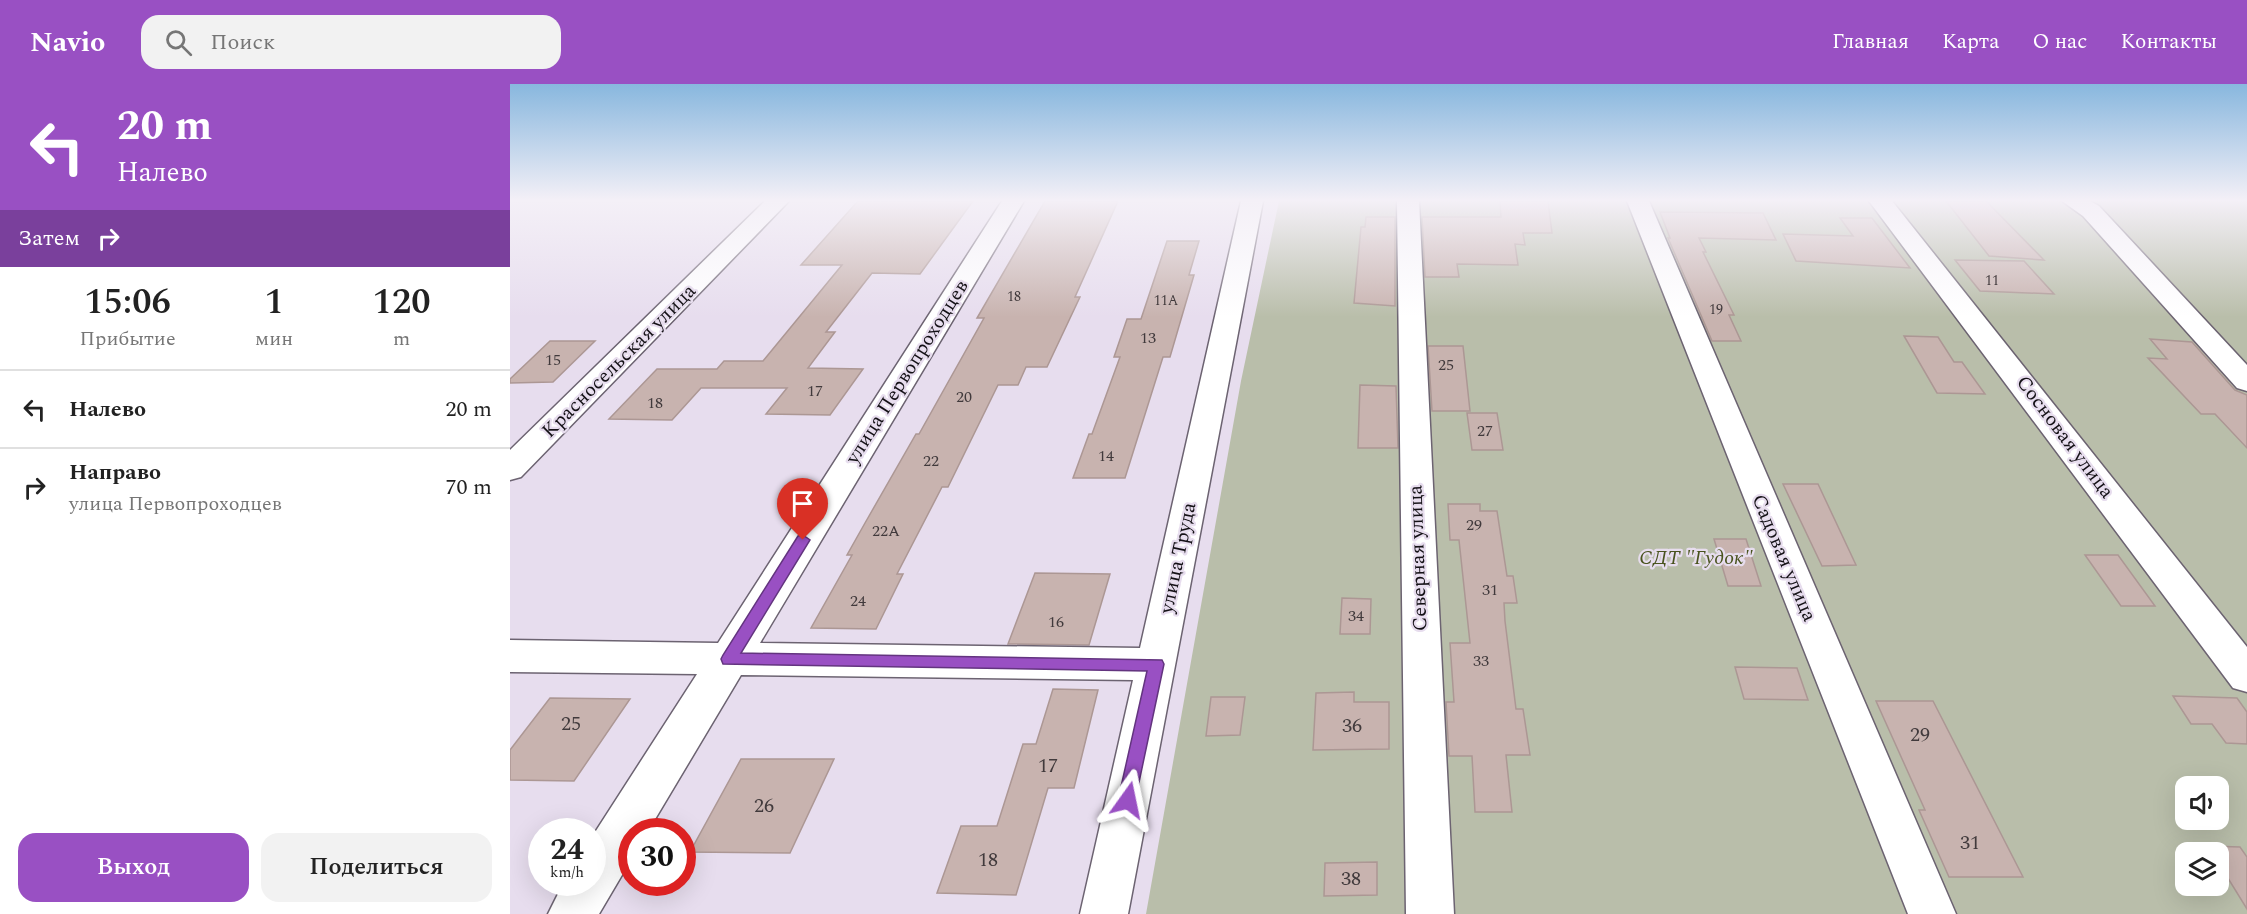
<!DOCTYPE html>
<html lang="ru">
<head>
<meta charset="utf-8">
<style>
  :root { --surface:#fff; --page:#f2f2f2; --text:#222; --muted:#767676; --line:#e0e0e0; --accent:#9950c3 }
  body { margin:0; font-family:Spectral,serif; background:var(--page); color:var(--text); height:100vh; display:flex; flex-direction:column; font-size:22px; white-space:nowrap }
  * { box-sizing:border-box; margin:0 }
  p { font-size:20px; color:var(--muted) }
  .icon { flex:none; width:33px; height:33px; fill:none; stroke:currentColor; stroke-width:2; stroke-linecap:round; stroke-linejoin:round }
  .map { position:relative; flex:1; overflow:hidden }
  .sheet { display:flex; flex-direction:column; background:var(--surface); width:510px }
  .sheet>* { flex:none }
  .banner { background:#9950c3; color:#fff; overflow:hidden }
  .buttons { position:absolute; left:1665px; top:692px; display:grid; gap:12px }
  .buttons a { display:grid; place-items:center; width:54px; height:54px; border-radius:12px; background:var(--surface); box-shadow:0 6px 24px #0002; font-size:30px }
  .speed { position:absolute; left:18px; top:734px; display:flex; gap:12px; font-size:30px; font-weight:700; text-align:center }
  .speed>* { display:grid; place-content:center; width:78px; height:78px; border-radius:50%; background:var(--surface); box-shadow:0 6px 24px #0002; line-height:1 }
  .speed small { font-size:15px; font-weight:400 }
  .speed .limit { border:9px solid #d22; background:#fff; color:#111 }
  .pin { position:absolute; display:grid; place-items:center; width:51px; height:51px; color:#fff; margin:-62px -26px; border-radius:50% 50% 50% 0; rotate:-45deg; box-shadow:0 0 6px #0007 }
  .pin .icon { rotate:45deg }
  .me { position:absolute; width:66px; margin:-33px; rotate:12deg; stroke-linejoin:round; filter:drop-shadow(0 0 4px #0008) }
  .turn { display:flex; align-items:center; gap:21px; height:126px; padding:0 18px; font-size:27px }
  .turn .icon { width:78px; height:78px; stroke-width:2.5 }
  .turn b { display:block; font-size:42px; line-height:51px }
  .then { display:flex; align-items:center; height:57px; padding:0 18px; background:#0003; gap:12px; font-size:22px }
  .eta { display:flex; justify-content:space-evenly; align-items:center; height:102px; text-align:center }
  .eta b { font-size:36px; font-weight:600; line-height:42px }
  .action { display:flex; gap:12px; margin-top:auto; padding:12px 18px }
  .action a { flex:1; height:69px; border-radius:18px; background:var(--accent); color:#fff; font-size:24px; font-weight:600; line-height:69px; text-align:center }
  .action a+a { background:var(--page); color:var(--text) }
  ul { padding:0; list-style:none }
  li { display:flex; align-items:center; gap:18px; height:78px; padding:0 18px; border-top:2px solid var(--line) }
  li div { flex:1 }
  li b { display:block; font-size:22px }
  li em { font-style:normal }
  header { display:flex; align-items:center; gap:36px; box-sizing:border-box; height:84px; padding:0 30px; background:var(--accent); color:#fff }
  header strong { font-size:28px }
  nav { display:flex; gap:33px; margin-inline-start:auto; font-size:21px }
  .search { width:420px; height:54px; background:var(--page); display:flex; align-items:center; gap:15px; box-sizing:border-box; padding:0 21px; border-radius:18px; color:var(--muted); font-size:22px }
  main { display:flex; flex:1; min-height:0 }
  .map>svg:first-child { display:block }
</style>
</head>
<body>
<header>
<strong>Navio</strong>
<div class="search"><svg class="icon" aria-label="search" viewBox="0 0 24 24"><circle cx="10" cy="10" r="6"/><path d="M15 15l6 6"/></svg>Поиск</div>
<nav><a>Главная</a><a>Карта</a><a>О нас</a><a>Контакты</a></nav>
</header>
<main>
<section class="sheet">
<div class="banner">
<div class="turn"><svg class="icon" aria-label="left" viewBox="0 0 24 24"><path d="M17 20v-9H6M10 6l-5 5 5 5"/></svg><div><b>20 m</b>Налево</div></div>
<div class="then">Затем<svg class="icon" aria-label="right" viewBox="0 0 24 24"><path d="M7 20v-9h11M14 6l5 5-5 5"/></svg></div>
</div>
<div class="eta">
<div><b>15:06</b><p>Прибытие</p></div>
<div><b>1</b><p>мин</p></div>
<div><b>120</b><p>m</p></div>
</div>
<ul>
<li><svg class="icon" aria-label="left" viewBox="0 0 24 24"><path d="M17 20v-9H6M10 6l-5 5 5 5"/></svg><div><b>Налево</b></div><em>20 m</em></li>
<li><svg class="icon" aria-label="right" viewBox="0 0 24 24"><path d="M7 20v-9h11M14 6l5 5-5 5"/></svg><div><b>Направо</b><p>улица Первопроходцев</p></div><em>70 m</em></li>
</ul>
<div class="action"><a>Выход</a><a>Поделиться</a></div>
</section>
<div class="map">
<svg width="1737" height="830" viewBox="0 0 1737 830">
  <rect width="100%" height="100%" fill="#e7ddee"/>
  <path fill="#b9beaa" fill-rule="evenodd" d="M769,117H1737V830H636L731,297ZM1676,702H1708V735H1676ZM1676,768H1708V801H1676Z"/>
  <path fill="#c8b3af" stroke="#ac9794" stroke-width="1.5" d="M348,117H463L410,190L362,189L316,248H325L298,284L353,285L320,331L256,330L277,304H191L162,336L99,335L147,285H207L214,277H253L332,181H291Z
    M535,117H608L565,213H570L537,283H516L508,301H488L438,403H432L387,490H393L366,545L301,544L342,471H337L355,439L406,350H409L474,234H467Z
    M990,117H1038L1042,149H1013L1015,161L1005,160L1008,181L947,180L949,193H915L912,133H991Z
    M1436,117H1476L1534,176L1479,172Z
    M1150,128L1253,129L1266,156L1189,154L1196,168H1193L1224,231H1219L1231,257H1202L1158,154H1160Z
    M856,133H885V222L844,219L851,143H855Z
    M1330,134H1362L1400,184L1286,177L1273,150L1343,152Z
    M657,157H689L679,191H684L660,273H653L615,394H563L579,350H582L610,273H604L617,235H631Z
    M1445,176L1514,177L1544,210L1470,207Z
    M1394,252L1428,253L1444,278H1452L1475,310L1427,309Z
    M1640,255L1682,258L1725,306L1737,311V364L1705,330H1691L1638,274L1657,275Z
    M40,257H85L43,298L0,299V295Z
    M918,262H953L960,327H922Z
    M850,301L886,302L888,364H848Z
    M957,329H987L993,366H962Z
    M1273,400H1308L1346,481L1312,482Z
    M938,420H970V427H987L997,492H1003L1007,519H994L995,537L1006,625H1013L1020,671H996L1002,728H965L962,672H939L936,618H944L940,559H960L949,456H940Z
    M1204,455H1236L1251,502H1218Z
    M1575,471H1608L1645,522H1611Z
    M525,489L600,490L579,561L498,560Z
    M832,514L861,515L860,550H830Z
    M1225,583L1287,584L1298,616L1234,615Z
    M543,605L588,606L564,704H538L506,811L427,809L451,742H487L513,660H526Z
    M844,608V618H879V665L803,666L806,609Z
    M1663,612L1727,614L1737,628V660L1716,659L1702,640H1681Z
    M701,613H735L730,651L696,652Z
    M40,614L120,615L64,697L0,696V666Z
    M1366,617H1423L1513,793H1439L1409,726H1415Z
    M231,675H324L280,769L180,768Z
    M1698,762L1730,763L1737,773V825L1708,778V768H1702Z
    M867,778V811L814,812L815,779Z"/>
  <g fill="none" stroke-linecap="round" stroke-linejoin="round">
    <g stroke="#6c6371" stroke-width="3">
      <path id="minor" d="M255,117H279L11,393L0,396V366Z
        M492,117H514L250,559L630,564L731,117H753L618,830H570L623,596L231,591L138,747H122V774L89,830H38L54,798H82V753L187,590L0,588V556L208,559Z
        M887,117H909L944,830H896Z
        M1117,117H1139L1446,830H1398Z
        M1359,117H1382L1737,563V608L1723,604Z
        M1552,117H1580L1589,122L1737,281V307L1727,304L1573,132Z"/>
    </g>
    <use href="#minor" fill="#fff" fill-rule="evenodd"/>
  </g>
  <linearGradient id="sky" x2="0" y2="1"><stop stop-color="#88b7de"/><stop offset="0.5" stop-color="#f4f0f7"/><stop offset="1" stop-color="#f4f0f7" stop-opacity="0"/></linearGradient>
  <rect width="1737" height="233" fill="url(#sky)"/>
  <path fill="#9950c3" stroke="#63347f" stroke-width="1.5" d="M293,451L300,456L231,569L652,576L654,580L624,722L618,725L611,722L608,716L637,587L213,580L211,575L213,571L288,452Z"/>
  <g text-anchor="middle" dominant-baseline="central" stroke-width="4.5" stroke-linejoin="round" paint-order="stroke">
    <g font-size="14" fill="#413a3c">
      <text x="1482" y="196">11</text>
      <text x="504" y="212">18</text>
      <text x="656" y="216">11А</text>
      <text x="1206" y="225">19</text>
    </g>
    <g font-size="16" fill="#413a3c">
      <text x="638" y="254">13</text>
      <text x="43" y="276">15</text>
      <text x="936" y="281">25</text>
      <text x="305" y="307">17</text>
      <text x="454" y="313">20</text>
      <text x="145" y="319">18</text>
      <text x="975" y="347">27</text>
      <text x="596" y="372">14</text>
      <text x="421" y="377">22</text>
      <text x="964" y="441">29</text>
      <text x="376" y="447">22А</text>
      <text x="980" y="506">31</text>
      <text x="348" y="517">24</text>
      <text x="846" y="532">34</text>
      <text x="546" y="538">16</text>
      <text x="971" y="577">33</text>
    </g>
    <g font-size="20" fill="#141116" stroke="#e7ddee">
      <text transform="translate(109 277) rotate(-45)">Красносельская улица</text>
      <text transform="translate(397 288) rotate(-58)">улица Первопроходцев</text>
      <text transform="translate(1555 353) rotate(53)">Сосновая улица</text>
      <text transform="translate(668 474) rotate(-78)">улица Труда</text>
      <text transform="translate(908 474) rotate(-92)">Северная улица</text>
      <text transform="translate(1274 474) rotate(67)">Садовая улица</text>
    </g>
    <g font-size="20" font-style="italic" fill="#49531e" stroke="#e7ddee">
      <text x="1186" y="474">СДТ "Гудок"</text>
    </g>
    <g font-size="20" fill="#413a3c">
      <text x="61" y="640">25</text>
      <text x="842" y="642">36</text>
      <text x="1410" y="651">29</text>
      <text x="538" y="682">17</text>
      <text x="254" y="722">26</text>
      <text x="1460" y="759">31</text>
      <text x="478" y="776">18</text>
      <text x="841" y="795">38</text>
    </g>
  </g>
</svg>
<div class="buttons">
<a><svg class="icon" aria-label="sound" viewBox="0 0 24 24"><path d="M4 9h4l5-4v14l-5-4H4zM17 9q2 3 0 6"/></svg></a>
<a><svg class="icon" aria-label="layers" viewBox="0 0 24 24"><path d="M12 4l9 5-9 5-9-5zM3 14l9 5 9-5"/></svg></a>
</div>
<div class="speed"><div>24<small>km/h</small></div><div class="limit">30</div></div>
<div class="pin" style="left:293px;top:456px;background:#d93025"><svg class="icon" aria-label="arrive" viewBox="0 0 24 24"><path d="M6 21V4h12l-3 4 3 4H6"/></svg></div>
<svg class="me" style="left:618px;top:716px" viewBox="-20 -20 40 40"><path d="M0-17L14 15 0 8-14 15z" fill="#9950c3" stroke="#fff" stroke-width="4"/></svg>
</div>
</main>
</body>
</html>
